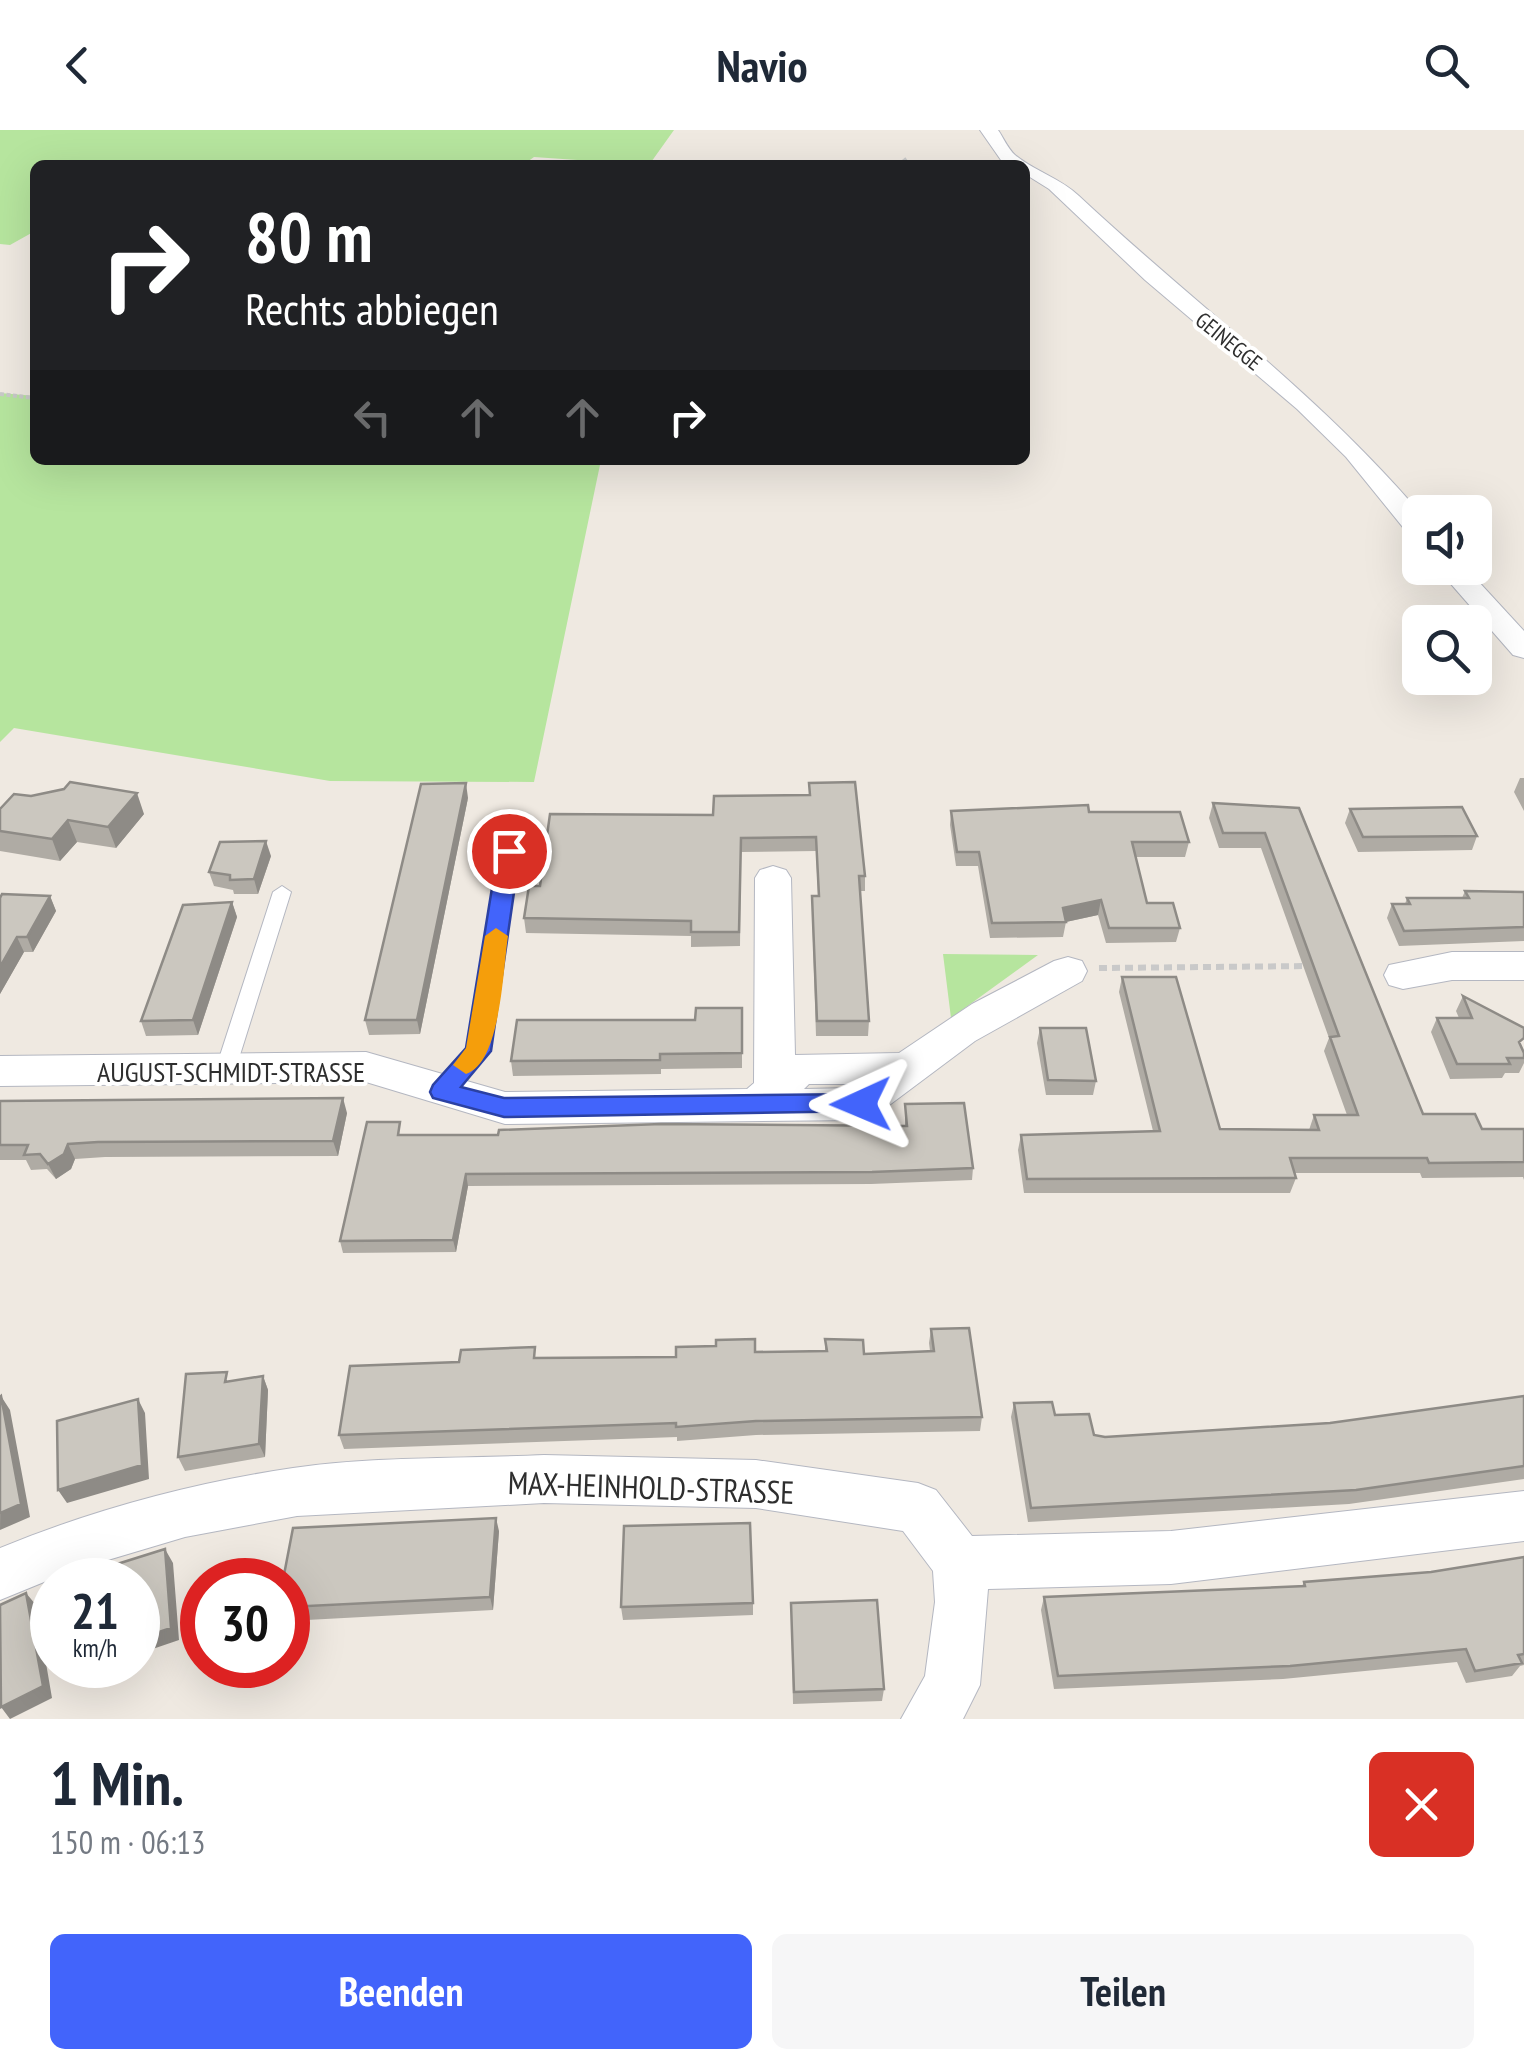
<!DOCTYPE html>
<html lang="de">
<head>
<meta charset="utf-8">
<style>
  :root { --surface:#fff; --page:#f6f6f7; --text:#1f2937; --muted:#747a83; --accent:#4264fb }
  body { margin:0; font-family:"PT Sans Narrow",sans-serif; background:var(--page); color:var(--text); height:100vh; display:flex; flex-direction:column; font-size:38px; white-space:nowrap }
  * { box-sizing:border-box; margin:0 }
  p { font-size:32px; color:var(--muted) }
  .icon { flex:none; width:55px; height:55px; fill:none; stroke:currentColor; stroke-width:2; stroke-linecap:round; stroke-linejoin:round }
  .map { position:relative; height:1589px; overflow:hidden }
  .details { display:flex; flex-direction:column; background:var(--surface); flex:1 }
  .details>* { flex:none }
  .banner { position:absolute; left:30px; top:30px; width:1000px; height:305px; border-radius:15px; box-shadow:0 10px 40px #0002; background:#202124; color:#fff; overflow:hidden }
  .controls { position:absolute; left:1402px; top:365px; display:grid; gap:20px }
  .controls a { display:grid; place-items:center; width:90px; height:90px; border-radius:15px; background:var(--surface); box-shadow:0 10px 40px #0002; font-size:50px }
  .speed { position:absolute; left:30px; top:1428px; display:flex; gap:20px; font-size:50px; font-weight:700; text-align:center }
  .speed>* { display:grid; place-content:center; width:130px; height:130px; border-radius:50%; background:var(--surface); box-shadow:0 10px 40px #0002; line-height:1 }
  .speed small { font-size:25px; font-weight:400 }
  .speed .limit { border:15px solid #d22; background:#fff; color:#111 }
  .pin { position:absolute; display:grid; place-items:center; width:85px; height:85px; color:#fff; margin:-42px; border:5px solid #fff; border-radius:50%; box-shadow:0 2px 10px #0007 }
  .me { position:absolute; width:110px; margin:-55px; rotate:269deg; stroke-linejoin:round; filter:drop-shadow(0 0 8px #0008) }
  .turn { display:flex; align-items:center; gap:35px; height:210px; padding:0 50px; font-size:45px }
  .turn .icon { width:130px; height:130px; stroke-width:2.5 }
  .turn b { display:block; font-size:70px; line-height:85px }
  .lanes { display:flex; align-items:center; height:95px; padding:0 50px; background:#0003; justify-content:center; gap:50px; direction:ltr }
  .lanes .off { opacity:.35 }
  .round { display:grid; place-items:center; flex:none; width:105px; height:105px; border-radius:15px; background:var(--page) }
  .head { display:flex; align-items:center; justify-content:space-between; height:170px; padding:0 50px }
  h1 { font-size:60px; font-weight:700; line-height:75px }
  .cta { display:flex; gap:20px; margin-top:auto; padding:20px 50px }
  .cta a { flex:1; height:115px; border-radius:15px; background:var(--accent); color:#fff; font-size:40px; font-weight:700; line-height:115px; text-align:center }
  .cta a+a { background:var(--page); color:var(--text) }
  header { display:flex; justify-content:space-between; align-items:center; height:130px; padding:0 50px; background:var(--surface); font-size:45px; font-weight:700 }
  .map>svg:first-child { display:block }
</style>
</head>
<body>
<header><svg class="icon" aria-label="back" viewBox="0 0 24 24"><path d="M15 5l-7 7 7 7"/></svg>Navio<svg class="icon" aria-label="search" viewBox="0 0 24 24"><circle cx="10" cy="10" r="6"/><path d="M15 15l6 6"/></svg></header>
<div class="map">
<svg width="1524" height="1589" viewBox="0 0 1524 1589">
  <rect width="100%" height="100%" fill="#efe9e1"/>
  <path fill="#b6e59e" d="M0,0H674L649,35L534,27L523,35H35V101L10,115L0,114Z
    M0,263L35,266V330H601L534,652L330,651L14,598L0,612Z
    M943,824L1038,825L951,888Z"/>
  <g fill="none" stroke-linecap="round" stroke-linejoin="round">
    <g stroke="#b4b7c1" stroke-width="2">
      <path id="lane" d="M509,716L517,721L487,921L449,966H435L432,961L469,919L501,721Z
        M282,756L291,762L235,941L232,946H218L215,941L273,762Z"/>
    </g>
    <g stroke="#b4b7c1" stroke-width="2">
      <path id="street" d="M980,0H998C1003,7 1008,19 1015,25C1034,41 1060,48 1079,66C1193,173 1318,263 1420,383V408L1410,406L1346,327L1297,279L1145,150L1049,59L1025,44V35L1003,33Z
        M1437,438H1466L1524,501V528L1513,525Z
        M773,736L786,740L791,748L795,925L899,923L972,874L1054,831L1068,827L1082,831L1087,841L1082,851L975,911L876,985L861,990L505,994L366,952L0,956V926L366,922L505,962L747,959L754,953L755,748L760,740ZM809,954H858L852,958L804,959Z
        M1452,822H1524V850H1452L1403,859L1389,855L1384,845L1389,835Z
        M544,1325L756,1330L918,1353L936,1360L972,1406L1171,1401L1524,1361V1411L1171,1454L988,1459L980,1555L963,1589H901L925,1546L935,1472L933,1441L903,1401L756,1378L544,1373L297,1386L185,1407L71,1441L0,1470V1418C95,1379 192,1353 293,1338C375,1326 461,1329 544,1325Z"/>
    </g>
    <path stroke="#c9c9c9" stroke-width="4" stroke-dasharray="4 2.5" stroke-linecap="butt" d="M898,35L908,28
      M0,264L35,268"/>
    <path stroke="#c9c9c9" stroke-width="6" stroke-dasharray="8 5" stroke-linecap="butt" d="M1099,838L1312,836"/>
    <use href="#lane" fill="#fff" fill-rule="evenodd"/>
    <use href="#street" fill="#fff" fill-rule="evenodd"/>
  </g>
  <path fill="#afaba4" d="M1520,648H1524V681L1514,662Z
    M809,653L865,746V761H860L869,891L868,906H816L812,781V766H818L816,721L741,722L740,816L691,817V806L526,803L524,788L540,756L713,685L809,665Z
    M468,668L420,904L369,905L365,890Z
    M1213,673L1299,678L1423,984L1482,999H1524V1050L1523,1047L1422,1048L1420,1043H1294L1296,1048L1290,1063H1024L1018,1020L1021,1005L1153,1001L1119,862L1122,847L1220,999L1309,1000L1314,985H1347L1324,921L1329,908L1261,718H1219L1209,688Z
    M0,679L144,684L116,718L77,712L60,731L0,721Z
    M1350,679L1477,706L1472,720L1358,722L1345,693Z
    M951,681L1089,682L1189,712L1185,727H1136L1147,773L1180,798L1176,812L1106,813L1098,785L1066,792L1063,807L990,808L978,736H956L950,695Z
    M271,726L258,764H234L233,760L214,756L209,742Z
    M1465,761L1524,762V811L1399,816L1387,788L1392,774H1405L1407,768H1462Z
    M50,766L56,781L33,822H24L0,864V768Z
    M232,772L237,787L198,905L146,906L141,891Z
    M1463,866L1522,918L1524,923V933L1519,943H1505L1502,948L1450,949L1431,902L1437,888H1459L1456,881Z
    M742,878V938L661,939V944L513,946L511,931L695,890Z
    M1040,898L1096,951L1093,965H1046L1037,913Z
    M0,971L347,983L338,1026L105,1027L75,1029L71,1039L56,1049L47,1039L31,1040L26,1030H0Z
    M905,974L973,1038L972,1050L871,1054L468,1056L456,1122L343,1123L340,1111L403,1005H498L905,996Z
    M931,1199L982,1287L980,1301L756,1305L677,1311V1307L344,1319L339,1305L459,1232L537,1228L676,1227L755,1222L825,1221V1209L864,1224L930,1221L929,1213Z
    M263,1246L268,1260L265,1327L185,1341L178,1327L231,1251Z
    M1524,1266V1349L1349,1374L1028,1392L1011,1287L1014,1273L1055,1285L1094,1305L1105,1307L1330,1293Z
    M499,1401L493,1480L288,1491V1450Z
    M1524,1427V1535L1520,1536L1512,1546L1466,1553L1457,1532L1283,1549L1054,1559L1041,1480L1044,1467L1302,1456L1304,1452L1431,1442Z
    M753,1473V1485L623,1490L621,1477Z
    M791,1473L884,1559L882,1571L793,1574Z"/>
  <path fill="#8e8b86" d="M466,653L468,668L420,904L417,890Z
    M137,663L144,684L116,718L108,697Z
    M68,690L77,712L60,731L52,709Z
    M266,711L271,726L258,764L254,749Z
    M50,766L56,781L33,822L27,807Z
    M1101,770L1098,785L1061,793L1063,778Z
    M232,772L237,787L198,905L193,890Z
    M17,807L24,822L0,864V837Z
    M343,968L347,983L338,1026L333,1011Z
    M68,1014L75,1029L71,1039L56,1049L48,1034Z
    M466,1044L468,1056L456,1122L453,1110Z
    M263,1246L268,1260L265,1327L259,1314Z
    M1,1266L10,1280L30,1387L0,1400Z
    M138,1269L145,1283L149,1349L67,1373L58,1360Z
    M496,1388L499,1401L493,1480L490,1467Z
    M165,1419L173,1433L179,1510L138,1524V1509Z
    M26,1463L36,1475L52,1568L10,1589L1,1577Z
    M102,1535H134V1539L88,1556L79,1544Z"/>
  <path fill="#cbc7bf" stroke="#8e8b86" stroke-width="2.5" d="M70,652L137,663L108,697L68,690L52,709L0,701V679L14,664L31,666L64,659Z
    M855,652L865,746H859L869,891H817L812,766H819L816,707L741,708L739,802H691V791L524,788L529,756H540L550,684L713,685L714,666L810,665L809,653Z
    M466,653L417,890H365L421,654Z
    M1213,673L1299,678L1423,984H1475L1482,999H1524V1032L1429,1033L1427,1028H1290L1296,1048L1027,1049L1021,1005L1160,1001L1122,847H1176L1220,999L1319,1000L1314,985H1358L1330,907L1339,906L1265,703H1223Z
    M1088,675L1089,682H1180L1189,712H1132L1147,773H1173L1180,798H1109L1101,770L1063,778L1066,792L992,793L979,722H957L951,681Z
    M1462,677L1477,706L1363,707L1350,679Z
    M266,711L254,749L230,750V745L209,742L220,712Z
    M1465,761L1524,762V797L1404,801L1392,774H1410L1407,768H1469Z
    M2,764L50,766L27,807H17L0,837V768Z
    M232,772L193,890L141,891L183,775Z
    M1463,866L1524,898V908L1519,912L1524,923V928H1507L1510,934H1457L1437,888H1472Z
    M696,878H742V923L660,924V930L511,931L517,890H695Z
    M1040,898H1086L1096,951L1048,950Z
    M343,968L333,1011L98,1012L68,1014L64,1024L48,1034L40,1024L24,1025L28,1015H0V971Z
    M964,973L973,1038L872,1042L466,1044L453,1110L340,1111L367,992H400L398,1005H498L499,1000L661,994L907,996L905,974Z
    M969,1198L982,1287L756,1291L676,1297V1293L339,1305L350,1236L459,1232L461,1220L535,1217L534,1228L676,1227V1217L716,1216V1210L755,1209V1222L827,1221L825,1209L863,1210L864,1224L934,1221L931,1199Z
    M227,1242L225,1252L263,1246L259,1314L178,1327L186,1244Z
    M1,1266L21,1374L0,1383V1267Z
    M1524,1266V1336L1356,1360L1031,1378L1014,1273L1052,1272L1055,1285L1089,1284L1094,1305L1105,1307L1330,1293Z
    M138,1269L142,1335L58,1360L57,1291Z
    M496,1388L490,1467L288,1477V1450H283L293,1398Z
    M750,1393L753,1473L621,1477L624,1396Z
    M165,1419L171,1498L138,1509V1450H79V1446Z
    M1524,1427V1524L1518,1525L1522,1533L1475,1541L1466,1519L1290,1536L1058,1546L1044,1467L1305,1456L1304,1452L1431,1442Z
    M26,1463L43,1556L1,1577L0,1475Z
    M877,1470L884,1559L794,1562L791,1473Z
    M79,1535H102L79,1544Z"/>
  <path fill="#4264fb" stroke="#2b41a3" stroke-width="2.5" d="M509,714L520,721L491,921L461,957L504,968L861,964L874,974L870,981L504,987L433,968L430,962L433,955L466,918L498,721Z"/>
  <path fill="#f59e0b" d="M496,798L508,806C503,839 501,933 466,944L453,935L466,918L485,806Z"/>
  <g text-anchor="middle" dominant-baseline="central" stroke-width="8" stroke-linejoin="round" paint-order="stroke">
    <g font-size="22" fill="#2e2e2e" stroke="#fff">
      <text transform="translate(1229 211) rotate(39)">GEINEGGE</text>
    </g>
    <g font-size="28" fill="#2e2e2e" stroke="#fff">
      <text x="231" y="941">AUGUST-SCHMIDT-STRASSE</text>
    </g>
    <g font-size="32" fill="#2e2e2e" stroke="#fff">
      <text transform="translate(651 1357) rotate(2)">MAX-HEINHOLD-STRASSE</text>
    </g>
  </g>
</svg>
<div class="controls">
<a><svg class="icon" aria-label="sound" viewBox="0 0 24 24"><path d="M4 9h4l5-4v14l-5-4H4zM17 9q2 3 0 6"/></svg></a>
<a><svg class="icon" aria-label="search" viewBox="0 0 24 24"><circle cx="10" cy="10" r="6"/><path d="M15 15l6 6"/></svg></a>
</div>
<div class="speed"><div>21<small>km/h</small></div><div class="limit">30</div></div>
<div class="pin" style="left:509px;top:721px;background:#d93025"><svg class="icon" aria-label="arrive" viewBox="0 0 24 24"><path d="M6 21V4h12l-3 4 3 4H6"/></svg></div>
<svg class="me" style="left:861px;top:974px" viewBox="-20 -20 40 40"><path d="M0-17L14 15 0 8-14 15z" fill="#4264fb" stroke="#fff" stroke-width="4"/></svg>
<div class="banner">
<div class="turn"><svg class="icon" aria-label="right" viewBox="0 0 24 24"><path d="M7 20v-9h11M14 6l5 5-5 5"/></svg><div><b>80 m</b>Rechts abbiegen</div></div>
<div class="lanes"><svg class="icon off" aria-label="left" viewBox="0 0 24 24"><path d="M17 20v-9H6M10 6l-5 5 5 5"/></svg><svg class="icon off" aria-label="ahead" viewBox="0 0 24 24"><path d="M12 20V5M6 11l6-6 6 6"/></svg><svg class="icon off" aria-label="ahead" viewBox="0 0 24 24"><path d="M12 20V5M6 11l6-6 6 6"/></svg><svg class="icon" aria-label="right" viewBox="0 0 24 24"><path d="M7 20v-9h11M14 6l5 5-5 5"/></svg></div>
</div>
</div>
<section class="details">
<div class="head"><div><h1>1 Min.</h1><p>150 m · 06:13</p></div><a class="round" style="background:#d93025;color:#fff"><svg class="icon" aria-label="close" viewBox="0 0 24 24"><path d="M6 6l12 12M18 6L6 18"/></svg></a></div>
<div class="cta"><a>Beenden</a><a>Teilen</a></div>
</section>
</body>
</html>
